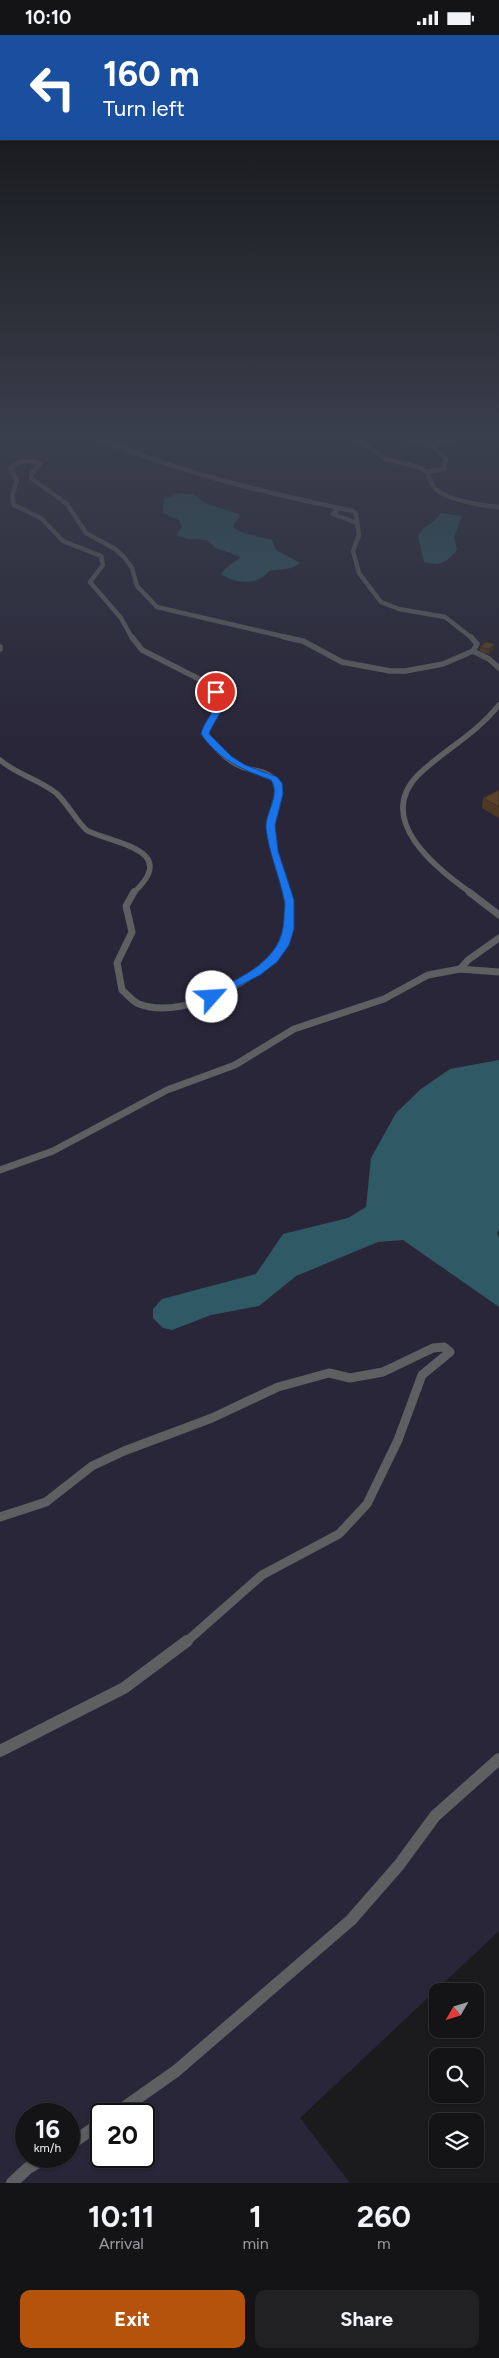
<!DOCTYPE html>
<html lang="en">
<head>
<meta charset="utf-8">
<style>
  :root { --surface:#141416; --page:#212123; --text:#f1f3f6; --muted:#9d9ea1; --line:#333335; --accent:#b45309 }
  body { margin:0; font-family:Figtree,sans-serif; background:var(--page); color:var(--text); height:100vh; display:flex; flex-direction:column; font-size:19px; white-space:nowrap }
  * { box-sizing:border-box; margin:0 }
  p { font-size:16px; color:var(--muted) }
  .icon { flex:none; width:28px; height:28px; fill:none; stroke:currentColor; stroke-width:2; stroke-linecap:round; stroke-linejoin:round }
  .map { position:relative; height:2148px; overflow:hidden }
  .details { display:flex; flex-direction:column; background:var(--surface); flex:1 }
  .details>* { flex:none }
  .top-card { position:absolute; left:0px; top:0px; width:500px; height:105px; box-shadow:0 1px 4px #0004,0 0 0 1px var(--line); background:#1a4fa0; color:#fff; overflow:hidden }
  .needle { width:32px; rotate:231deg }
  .fabs { position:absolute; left:429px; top:1948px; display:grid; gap:10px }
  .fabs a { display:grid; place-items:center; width:55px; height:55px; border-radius:10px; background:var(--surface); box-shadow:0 1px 4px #0004,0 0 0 1px var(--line); font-size:25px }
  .speed { position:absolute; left:15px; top:2068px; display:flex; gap:10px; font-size:25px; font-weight:700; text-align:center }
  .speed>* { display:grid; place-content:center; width:65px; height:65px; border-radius:50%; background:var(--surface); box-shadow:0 1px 4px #0004,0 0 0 1px var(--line); line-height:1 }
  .speed small { font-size:12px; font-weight:400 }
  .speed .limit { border:2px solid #111; border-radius:8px; background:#fff; color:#111 }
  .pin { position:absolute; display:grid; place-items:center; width:42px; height:42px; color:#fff; margin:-21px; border:2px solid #fff; border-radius:50%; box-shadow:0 1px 5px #0007 }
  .me { position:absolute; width:55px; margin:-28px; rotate:64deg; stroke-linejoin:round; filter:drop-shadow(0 0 4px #0008) }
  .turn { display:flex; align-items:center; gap:18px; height:105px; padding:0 20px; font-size:22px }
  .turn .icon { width:65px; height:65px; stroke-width:2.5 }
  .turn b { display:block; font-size:35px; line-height:42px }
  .eta { display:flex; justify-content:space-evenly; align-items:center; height:85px; text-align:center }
  .eta b { font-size:30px; font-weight:700; line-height:35px }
  .cta { display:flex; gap:10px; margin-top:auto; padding:10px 20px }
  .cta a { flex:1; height:58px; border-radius:10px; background:var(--accent); color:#fff; font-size:20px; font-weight:700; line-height:58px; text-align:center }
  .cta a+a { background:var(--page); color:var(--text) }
  .status { display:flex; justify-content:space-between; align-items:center; height:35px; padding:0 25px; background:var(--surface); direction:ltr }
  .status svg { height:14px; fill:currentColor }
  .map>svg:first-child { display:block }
</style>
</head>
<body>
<div class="status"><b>10:10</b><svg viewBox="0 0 49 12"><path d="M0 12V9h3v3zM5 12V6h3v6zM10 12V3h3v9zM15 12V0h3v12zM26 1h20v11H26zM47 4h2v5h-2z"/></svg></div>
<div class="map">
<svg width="499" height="2148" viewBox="0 0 499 2148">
  <rect width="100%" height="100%" fill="#1b1b1e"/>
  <path fill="#292639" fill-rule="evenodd" d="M0,404H499V1896L300,2083L350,2148H0ZM26,2079H69V2121H26ZM101,2079H144V2121H101Z"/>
  <path fill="#2f5a65" d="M180,458L193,459L205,468L239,479L240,482L233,490L234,493L244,498L272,505L276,515L300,528C291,535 284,534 273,535C268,536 267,539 263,542C251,550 233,547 221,539L226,533L241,522L216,513L207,505L188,504L176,500L182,492L179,485L163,478L164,464Z
    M441,478L462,481L454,502L457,515C446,528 441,531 424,527L418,501C424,490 434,489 441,478Z
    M499,1025V1195L497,1198L499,1203V1272L403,1205L378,1207L296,1241L259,1271L211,1280L172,1295L163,1293L153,1283V1274L162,1264L256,1239L283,1199L348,1183L366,1172L371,1123L396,1078L421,1054L450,1034Z"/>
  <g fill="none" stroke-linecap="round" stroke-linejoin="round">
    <path stroke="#5e5f61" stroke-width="4.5" d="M100,404C180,438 268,458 353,476L356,479L359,500L353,516L359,538L381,567L399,574L445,582L472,603
      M358,404L385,424L419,432L427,437L444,434L446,423L431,410L406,404
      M431,410L451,404
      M427,437C429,442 431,448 434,452C444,465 484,471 499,472
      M339,473L333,479L357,488
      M132,603L121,583L90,547L103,530L101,521L63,506L41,483L14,470L12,461L17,445L10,434C19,425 29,424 40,429L32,438L31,443L67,469L86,498L115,514L124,522L132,533L137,551L157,572L290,603"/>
    <path stroke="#5e5f61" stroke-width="5.5" d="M132,602L142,615L209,649C225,673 213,676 205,699C214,712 227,726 242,732C252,736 266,735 274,744C287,757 270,776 270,791C269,815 283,836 287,858
      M284,602L303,606L342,627L390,636H405L443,629L473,616L477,609L471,602
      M0,612V614
      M473,616L489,624L499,633
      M0,725C17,740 39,744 56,758C65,765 82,794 88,796C115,809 181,815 133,858
      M471,858C437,834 374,785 418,740C444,715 476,699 499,670"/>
    <path stroke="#5e5f61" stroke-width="7" d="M134,857L126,871L132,897L117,928L122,955C127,959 133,967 139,969C185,987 275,940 289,895C292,883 289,868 287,857
      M469,857L499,880
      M460,934L468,925L499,903
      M0,1135L53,1116L167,1055L235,1030L294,994L384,964L428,940L460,934L499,937"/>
    <path stroke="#5e5f61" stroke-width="9" d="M0,1482L46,1467L92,1431L124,1416L212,1383L278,1352L329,1338L350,1343L383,1337L433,1313L444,1312L450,1317L422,1340L398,1405L367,1469L339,1499L262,1540L186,1607"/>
    <path stroke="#5e5f61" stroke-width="12" d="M0,1716L124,1653L187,1606
      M115,2079L176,2036L351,1885L399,1830L435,1781L499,1724
      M69,2110L101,2088
      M12,2148L28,2133L49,2121"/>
  </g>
  <path fill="#4f3924" d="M480,612L494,614L489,619L480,617Z
    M499,755V783L482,773L483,763Z"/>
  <path fill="#402e1d" d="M495,609L494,614L489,619V614Z"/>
  <path fill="#5c422a" stroke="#402e1d" d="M486,607L495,609L489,614L480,612Z
    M499,755V772L483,763Z"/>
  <linearGradient id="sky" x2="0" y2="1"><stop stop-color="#0f0f10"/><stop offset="0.57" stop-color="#393f4c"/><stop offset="1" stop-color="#393f4c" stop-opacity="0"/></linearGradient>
  <rect width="499" height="705" fill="url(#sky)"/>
  <path fill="#1a73e8" stroke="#114b97" d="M216,655C235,665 212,687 209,699L231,721L245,730L277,742L282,748L283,759L275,790L278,816L294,865V894L289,910L277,927L260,940L212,965L208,964V959C242,941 283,927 284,883C284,877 286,870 284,864C279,840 269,818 266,793C265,778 281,760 271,745C243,735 219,725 201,699C206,680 219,679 212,657Z"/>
</svg>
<div class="fabs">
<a><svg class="needle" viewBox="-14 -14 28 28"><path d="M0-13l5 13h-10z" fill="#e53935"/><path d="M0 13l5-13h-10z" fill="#9d9ea1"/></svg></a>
<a><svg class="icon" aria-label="search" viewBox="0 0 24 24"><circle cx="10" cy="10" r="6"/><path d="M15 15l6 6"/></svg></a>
<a><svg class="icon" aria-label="layers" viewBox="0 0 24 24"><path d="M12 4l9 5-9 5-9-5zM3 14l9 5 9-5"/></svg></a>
</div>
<div class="speed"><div>16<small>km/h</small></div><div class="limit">20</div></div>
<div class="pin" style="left:216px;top:657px;background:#d93025"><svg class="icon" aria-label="arrive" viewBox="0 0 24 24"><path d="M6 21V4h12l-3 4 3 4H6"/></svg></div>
<svg class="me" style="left:212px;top:962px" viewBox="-20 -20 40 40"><circle r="19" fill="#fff"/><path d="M0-13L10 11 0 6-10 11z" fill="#1a73e8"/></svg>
<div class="top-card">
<div class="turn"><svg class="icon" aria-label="left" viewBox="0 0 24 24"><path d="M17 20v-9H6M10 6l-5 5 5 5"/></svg><div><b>160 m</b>Turn left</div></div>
</div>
</div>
<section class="details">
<div class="eta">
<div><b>10:11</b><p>Arrival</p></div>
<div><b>1</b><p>min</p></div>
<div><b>260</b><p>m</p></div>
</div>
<div class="cta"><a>Exit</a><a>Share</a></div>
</section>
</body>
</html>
